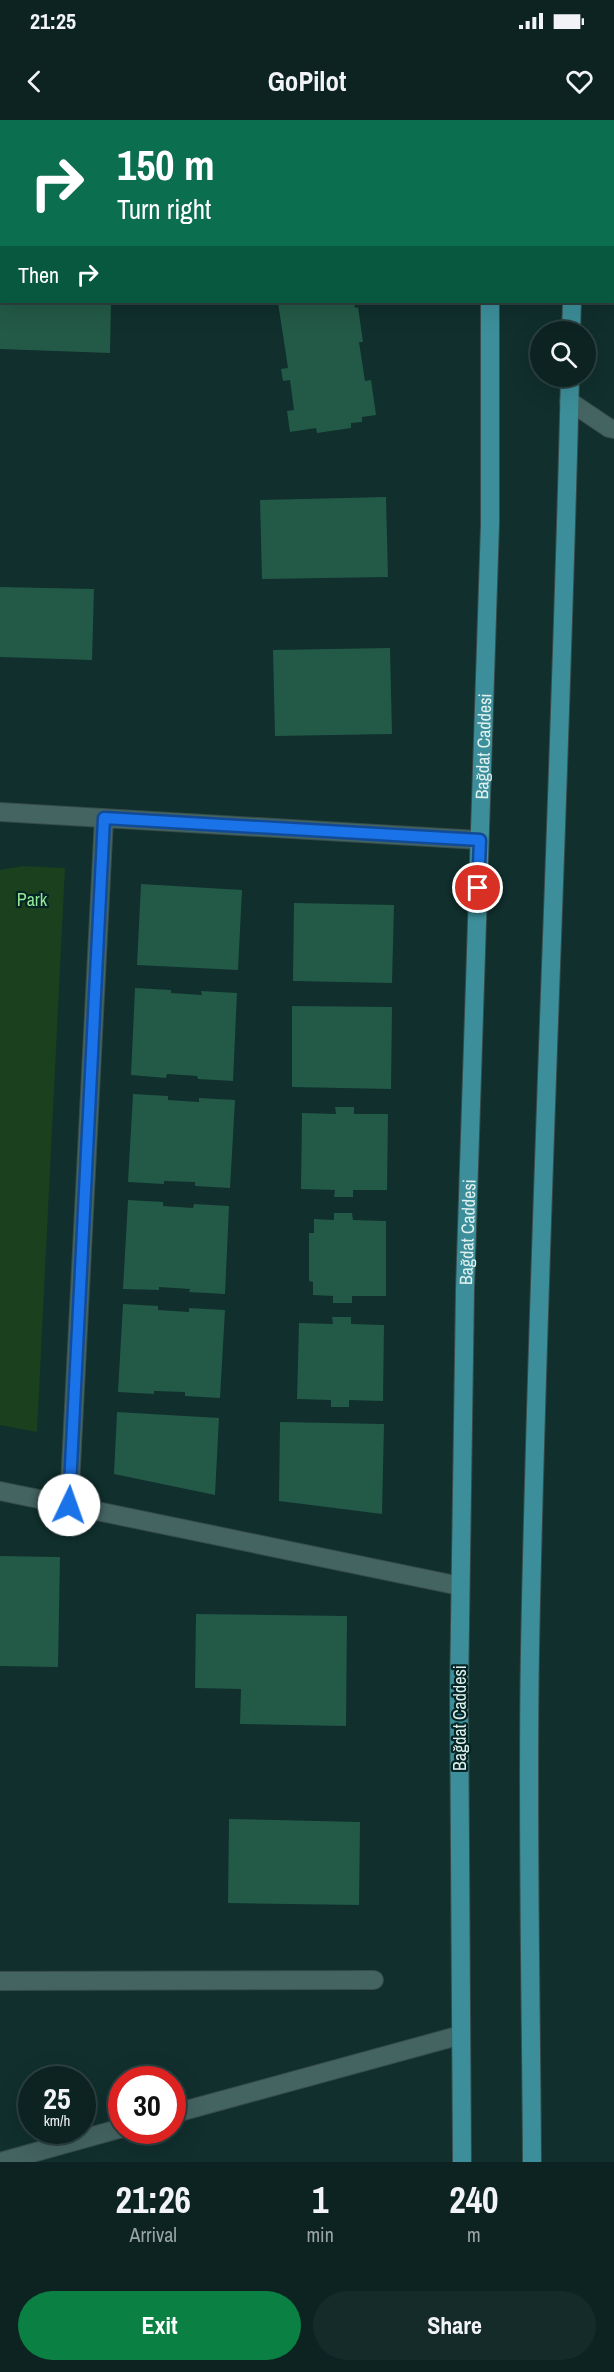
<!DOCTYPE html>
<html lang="en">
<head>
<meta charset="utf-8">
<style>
  :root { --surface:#0c2322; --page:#152b2a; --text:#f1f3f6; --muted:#9aa4a5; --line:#2c4040; --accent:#0b8043 }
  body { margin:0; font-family:"Archivo Narrow",sans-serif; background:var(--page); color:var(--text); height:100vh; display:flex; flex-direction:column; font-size:22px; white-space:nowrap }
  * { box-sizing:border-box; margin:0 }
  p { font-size:20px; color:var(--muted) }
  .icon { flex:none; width:33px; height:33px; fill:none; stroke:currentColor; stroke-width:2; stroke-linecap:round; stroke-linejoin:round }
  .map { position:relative; height:2042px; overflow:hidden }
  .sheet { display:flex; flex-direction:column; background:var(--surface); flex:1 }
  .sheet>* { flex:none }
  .top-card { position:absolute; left:0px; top:0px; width:615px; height:183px; box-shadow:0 6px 24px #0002,0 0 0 2px var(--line); background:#0b6e4f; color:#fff; overflow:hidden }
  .buttons { position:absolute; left:530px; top:201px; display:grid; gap:12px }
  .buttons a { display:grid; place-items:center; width:66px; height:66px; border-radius:50%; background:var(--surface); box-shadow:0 6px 24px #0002,0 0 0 2px var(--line); font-size:30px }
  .speed { position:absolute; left:18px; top:1946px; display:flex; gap:12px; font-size:30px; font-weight:700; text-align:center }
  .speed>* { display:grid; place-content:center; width:78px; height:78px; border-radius:50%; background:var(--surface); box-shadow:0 6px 24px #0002,0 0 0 2px var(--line); line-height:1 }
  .speed small { font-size:15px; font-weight:400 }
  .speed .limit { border:9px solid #d22; background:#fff; color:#111 }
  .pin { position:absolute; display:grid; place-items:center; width:51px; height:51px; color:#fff; margin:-26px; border:3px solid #fff; border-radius:50%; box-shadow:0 2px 6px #0007 }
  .me { position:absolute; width:66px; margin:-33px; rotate:3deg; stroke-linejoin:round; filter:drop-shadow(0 0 4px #0008) }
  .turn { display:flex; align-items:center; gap:21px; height:126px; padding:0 18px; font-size:27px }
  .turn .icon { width:78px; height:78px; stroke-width:2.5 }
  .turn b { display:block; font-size:42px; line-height:51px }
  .then { display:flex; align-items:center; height:57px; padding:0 18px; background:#0003; gap:12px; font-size:22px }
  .eta { display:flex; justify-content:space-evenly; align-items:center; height:102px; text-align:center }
  .eta b { font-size:36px; font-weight:700; line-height:42px }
  .primary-button { display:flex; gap:12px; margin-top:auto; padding:12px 18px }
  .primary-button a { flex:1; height:69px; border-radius:36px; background:var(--accent); color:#fff; font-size:24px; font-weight:700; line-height:69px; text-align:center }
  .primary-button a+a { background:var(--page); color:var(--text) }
  .status { display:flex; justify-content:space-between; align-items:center; height:42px; padding:0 30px; background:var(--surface); direction:ltr }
  .status svg { height:16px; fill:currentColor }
  header { display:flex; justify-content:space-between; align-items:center; height:78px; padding:0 18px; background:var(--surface); font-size:27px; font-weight:700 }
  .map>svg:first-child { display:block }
</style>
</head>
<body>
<div class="status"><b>21:25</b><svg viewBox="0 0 49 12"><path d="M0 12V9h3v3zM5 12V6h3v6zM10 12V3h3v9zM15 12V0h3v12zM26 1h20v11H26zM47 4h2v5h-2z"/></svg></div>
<header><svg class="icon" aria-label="back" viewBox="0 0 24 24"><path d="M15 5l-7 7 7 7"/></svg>GoPilot<svg class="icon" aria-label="heart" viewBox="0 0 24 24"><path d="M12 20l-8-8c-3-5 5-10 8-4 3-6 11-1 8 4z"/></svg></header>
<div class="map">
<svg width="614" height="2042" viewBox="0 0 614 2042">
  <rect width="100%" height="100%" fill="#102f2d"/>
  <path fill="#1a401e" d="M23,746L65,748L37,1312L0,1305V750Z"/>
  <path fill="#235947" d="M0,182H111L110,233L0,229Z
    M272,182H354L355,188L358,187L363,222H359L365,261L371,260L376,295L362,297V302L351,303V308L317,313L316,308L290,312L287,291L294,290L290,260L283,261L281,249L288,248L283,215L278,183L272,184Z
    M386,377L388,457L262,459L260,380Z
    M0,467L94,469L92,540L0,537Z
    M390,528L392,614L275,616L273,530Z
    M141,764L242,770L238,850L137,845Z
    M294,783L394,785L392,863L293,861Z
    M135,868L171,870V873L202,875L201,871L237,873L233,961L198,959L197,956L167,954L166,958L131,955Z
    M292,886L392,887L391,969L292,967Z
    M133,974L168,976V980L199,982V978L235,980L230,1068L195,1066V1062L164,1061V1064L128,1062Z
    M335,987H354V994H388L387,1070H353V1077H334L335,1070L301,1069L302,993L336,994Z
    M128,1080L163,1082V1086L193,1088L194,1084L229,1086L225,1174L189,1172L190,1169L159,1167V1170L123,1169Z
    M334,1093H352L353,1100L386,1101V1176H352V1183H333V1176L313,1175V1162L309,1161V1113H314V1099L334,1100Z
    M123,1184L158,1186V1190L189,1192V1188L225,1190L220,1278L185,1276V1272L154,1271V1274L118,1272Z
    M332,1197H351V1204L384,1205L383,1281L349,1280V1287H331V1280L297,1279L299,1203L333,1204Z
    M117,1292L219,1298L215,1375L114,1354Z
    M280,1302L384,1304L382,1394L279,1381Z
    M0,1436L60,1437L58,1547L0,1546Z
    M196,1494L347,1496L346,1606L240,1604L241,1569L195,1568Z
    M229,1699L360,1702L359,1785L228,1783Z"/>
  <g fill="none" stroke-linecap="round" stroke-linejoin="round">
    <g stroke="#364b4a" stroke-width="20">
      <path id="street" d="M0,52H2
        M569,281L609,308L614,309
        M0,692L479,720
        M0,1371L460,1466
        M69,1385L104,698
        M0,1861L374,1860
        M172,1994L461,1915
        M0,2042L122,2008"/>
    </g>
    <g stroke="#364b4a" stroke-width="20">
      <g id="primary">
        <path d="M490,0V2"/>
        <path d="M576,2V0"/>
        <path d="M571,212L572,182"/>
        <path id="s1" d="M462,2042L459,1573L465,1169L490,404V182"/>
        <path d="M532,2042C531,1872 527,1701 530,1530C538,1106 560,681 570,256"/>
      </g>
    </g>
    <use href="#street" stroke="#446461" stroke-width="18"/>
    <use href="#primary" stroke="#3c8f9a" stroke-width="18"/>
  </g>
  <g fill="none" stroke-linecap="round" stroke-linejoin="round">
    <g stroke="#114b97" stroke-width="15">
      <path id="route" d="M69,1385L104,698L480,720L478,768"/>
    </g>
    <use href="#route" stroke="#1a73e8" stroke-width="10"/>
  </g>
  <g text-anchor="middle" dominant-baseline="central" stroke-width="4.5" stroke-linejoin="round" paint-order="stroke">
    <g font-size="18" fill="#dff1ef" stroke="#052524">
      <text stroke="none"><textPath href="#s1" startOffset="1416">Bağdat Caddesi</textPath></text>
      <text stroke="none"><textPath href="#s1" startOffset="930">Bağdat Caddesi</textPath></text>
      <text transform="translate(459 1598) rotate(-90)">Bağdat Caddesi</text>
    </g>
    <g font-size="18" fill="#92e998" stroke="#052524">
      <text x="32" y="779">Park</text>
    </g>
  </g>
</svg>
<div class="buttons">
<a><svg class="icon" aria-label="search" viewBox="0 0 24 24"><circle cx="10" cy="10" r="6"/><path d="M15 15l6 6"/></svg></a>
</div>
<div class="speed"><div>25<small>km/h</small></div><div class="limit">30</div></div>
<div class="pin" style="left:478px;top:768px;background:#d93025"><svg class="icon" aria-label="arrive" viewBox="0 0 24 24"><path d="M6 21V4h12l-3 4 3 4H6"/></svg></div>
<svg class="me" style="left:69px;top:1385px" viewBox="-20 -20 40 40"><circle r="19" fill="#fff"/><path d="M0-13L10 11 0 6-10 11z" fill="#1a73e8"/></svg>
<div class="top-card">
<div class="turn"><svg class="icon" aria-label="right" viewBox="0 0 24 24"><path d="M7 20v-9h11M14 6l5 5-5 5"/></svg><div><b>150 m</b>Turn right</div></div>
<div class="then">Then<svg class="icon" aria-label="right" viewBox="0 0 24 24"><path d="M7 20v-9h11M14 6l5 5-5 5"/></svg></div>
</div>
</div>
<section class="sheet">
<div class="eta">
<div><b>21:26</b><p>Arrival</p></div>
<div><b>1</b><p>min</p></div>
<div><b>240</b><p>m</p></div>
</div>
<div class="primary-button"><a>Exit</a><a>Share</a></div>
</section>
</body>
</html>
